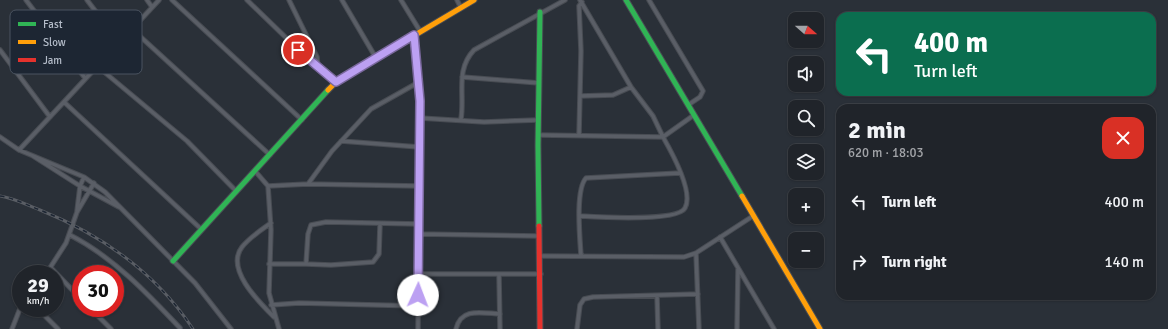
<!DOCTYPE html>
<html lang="en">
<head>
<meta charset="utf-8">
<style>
  :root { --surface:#20242a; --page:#282c32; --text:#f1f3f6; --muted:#a2a4a8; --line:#3d4147 }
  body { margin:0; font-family:Signika,sans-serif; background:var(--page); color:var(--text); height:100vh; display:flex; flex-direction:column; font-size:15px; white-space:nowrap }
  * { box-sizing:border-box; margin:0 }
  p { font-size:13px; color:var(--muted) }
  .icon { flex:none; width:22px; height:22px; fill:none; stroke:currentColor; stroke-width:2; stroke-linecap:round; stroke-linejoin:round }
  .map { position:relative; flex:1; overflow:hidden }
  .sheet { position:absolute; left:836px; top:104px; width:320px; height:196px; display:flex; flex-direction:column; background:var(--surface); border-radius:12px; box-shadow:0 1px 3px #0004,0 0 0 1px var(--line) }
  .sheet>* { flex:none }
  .guide { position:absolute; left:836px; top:12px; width:320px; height:84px; border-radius:12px; box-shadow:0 1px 3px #0004,0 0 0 1px var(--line); background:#0b6e4f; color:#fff; overflow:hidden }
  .needle { width:26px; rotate:111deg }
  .controls { position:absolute; left:788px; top:12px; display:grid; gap:8px }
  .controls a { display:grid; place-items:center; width:36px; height:36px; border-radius:8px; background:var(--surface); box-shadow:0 1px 3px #0004,0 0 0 1px var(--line); font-size:20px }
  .speed { position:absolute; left:12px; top:265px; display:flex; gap:8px; font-size:20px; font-weight:700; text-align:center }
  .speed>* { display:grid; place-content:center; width:52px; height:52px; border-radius:50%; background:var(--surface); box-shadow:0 1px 3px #0004,0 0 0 1px var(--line); line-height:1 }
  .speed small { font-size:10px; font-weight:400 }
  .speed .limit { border:6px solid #d22; background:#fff; color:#111 }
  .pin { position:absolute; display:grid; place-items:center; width:34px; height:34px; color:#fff; margin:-17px; border:2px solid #fff; border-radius:50%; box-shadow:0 1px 4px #0007 }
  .me { position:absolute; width:44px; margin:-22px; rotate:2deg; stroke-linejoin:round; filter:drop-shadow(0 0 3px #0008) }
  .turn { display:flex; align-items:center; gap:14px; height:84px; padding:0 12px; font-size:18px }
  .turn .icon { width:52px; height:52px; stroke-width:2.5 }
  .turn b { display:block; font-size:28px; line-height:34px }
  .round { display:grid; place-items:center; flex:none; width:42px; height:42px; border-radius:12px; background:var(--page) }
  .headline { display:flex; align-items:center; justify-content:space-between; height:68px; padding:0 12px }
  h1 { font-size:24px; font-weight:700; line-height:30px }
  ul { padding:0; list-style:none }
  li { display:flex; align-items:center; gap:12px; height:60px; padding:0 12px }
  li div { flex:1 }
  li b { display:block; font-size:15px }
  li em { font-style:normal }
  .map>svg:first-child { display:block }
</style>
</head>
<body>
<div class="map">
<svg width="1168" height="329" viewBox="0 0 1168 329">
  <rect width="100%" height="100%" fill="#2a3038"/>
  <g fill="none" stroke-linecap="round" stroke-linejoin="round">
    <g stroke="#484c53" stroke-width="5.5">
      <path id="street" d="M26,0L85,78
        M87,0L119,42
        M147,0L152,7
        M172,0L302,120
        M247,0L307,58L336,82
        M289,0L317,57L318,66
        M342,0L376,58
        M401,0L420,31
        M457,0L461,8
        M580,0L631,87L653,116L663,137L694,115
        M649,0L703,91L700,97L688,105
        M132,29L270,155
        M414,35L420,101L418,329
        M0,50L50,117
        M97,66L187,141L236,191
        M462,77L539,83
        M580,96L613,95L631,87
        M64,102L201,229
        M420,118L484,122L538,120
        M461,119C465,94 455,70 474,50L565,0
        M538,135L663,137C671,151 694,192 685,208C678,222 597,217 580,216
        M579,135L581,51L579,6L582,2
        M0,137L19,150L84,177L105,192L195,283L231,329
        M341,141L419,147
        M19,150L159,0
        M33,156L80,186L119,207
        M255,171L268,186L308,184L332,151L371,109L419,82
        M308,184L419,186
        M268,186L271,230L269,293L279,329
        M77,211L80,186L84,177
        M271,223C261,230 250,237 242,247C225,269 259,302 274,317
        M419,234L538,236
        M70,235C113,257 147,293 180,328
        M720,237L774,329
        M696,253L699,329
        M539,256L684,257L696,253L753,216
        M581,256C580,239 575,190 586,178L680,173
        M269,264H306L308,234L311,225L326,222L419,224
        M306,264L331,265L373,262L379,254L380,225
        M51,268L81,299
        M46,274L66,243L77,212L94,183
        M419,274H541
        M499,275L500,329
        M657,296L658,329
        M271,305L299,303L418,306
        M37,308L58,329
        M90,308L111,329
        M12,329L21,306
        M456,329C461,307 482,313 500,314
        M577,329L580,305L584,299L593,297L698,294
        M737,329L738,269"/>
    </g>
    <g stroke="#484c53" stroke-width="7">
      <path id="fast" d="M626,0L742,196
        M539,226L538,145L540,12
        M173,261L328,90"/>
    </g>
    <g stroke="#484c53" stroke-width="7">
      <path id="slow" d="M328,90L336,82L474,0
        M742,196L820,329"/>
    </g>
    <g stroke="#484c53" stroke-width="7">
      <path id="jam" d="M539,226L540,329"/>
    </g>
    <use href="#street" stroke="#5a5e66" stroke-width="3.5"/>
    <use href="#fast" stroke="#30b455" stroke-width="5"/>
    <use href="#slow" stroke="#ff9f0a" stroke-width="5"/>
    <use href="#jam" stroke="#e5322d" stroke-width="5"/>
    <g stroke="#595d64" stroke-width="3">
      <path id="rail" d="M0,196C14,198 27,205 40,210C102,235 156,273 193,329"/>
    </g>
    <use href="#rail" stroke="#1d2633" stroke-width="1.5" stroke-dasharray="4.5" stroke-linecap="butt"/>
  </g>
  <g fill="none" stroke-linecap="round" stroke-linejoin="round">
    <g stroke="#7a689d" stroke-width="10">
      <path id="route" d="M298,50L336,82L414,35L420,101L418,295"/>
    </g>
    <use href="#route" stroke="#bca0f2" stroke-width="7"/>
  </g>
  <rect x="10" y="10" width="132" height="64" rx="6" fill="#1d2633" stroke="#4a5360" stroke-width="1"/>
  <rect x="18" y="22" width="18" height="4" fill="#30b455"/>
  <rect x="18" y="40" width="18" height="4" fill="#ff9f0a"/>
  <rect x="18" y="58" width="18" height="4" fill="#e5322d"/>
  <g font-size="11" fill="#b4bcc9">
    <text x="43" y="28">Fast</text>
    <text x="43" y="46">Slow</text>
    <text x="43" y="64">Jam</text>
  </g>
</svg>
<div class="controls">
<a><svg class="needle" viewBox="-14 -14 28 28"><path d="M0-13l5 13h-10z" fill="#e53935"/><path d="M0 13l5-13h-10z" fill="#a2a4a8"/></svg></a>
<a><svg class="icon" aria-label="sound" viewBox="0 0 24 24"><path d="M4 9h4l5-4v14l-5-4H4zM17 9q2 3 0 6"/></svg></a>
<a><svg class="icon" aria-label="search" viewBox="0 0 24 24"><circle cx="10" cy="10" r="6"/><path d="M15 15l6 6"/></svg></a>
<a><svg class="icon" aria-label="layers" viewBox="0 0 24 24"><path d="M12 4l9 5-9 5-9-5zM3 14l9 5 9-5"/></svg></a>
<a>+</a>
<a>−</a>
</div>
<div class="speed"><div>29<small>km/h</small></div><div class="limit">30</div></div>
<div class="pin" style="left:298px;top:50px;background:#d93025"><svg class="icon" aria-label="arrive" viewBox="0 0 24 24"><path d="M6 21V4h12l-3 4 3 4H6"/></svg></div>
<svg class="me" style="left:418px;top:295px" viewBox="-20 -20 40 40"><circle r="19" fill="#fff"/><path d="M0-13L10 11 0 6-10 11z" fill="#bca0f2"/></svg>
<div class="guide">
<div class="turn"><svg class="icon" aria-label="left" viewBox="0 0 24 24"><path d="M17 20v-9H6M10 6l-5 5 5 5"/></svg><div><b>400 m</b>Turn left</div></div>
</div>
<section class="sheet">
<div class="headline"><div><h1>2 min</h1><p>620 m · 18:03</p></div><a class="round" style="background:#d93025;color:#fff"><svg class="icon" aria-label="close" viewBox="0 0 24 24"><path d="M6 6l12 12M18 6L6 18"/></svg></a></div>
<ul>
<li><svg class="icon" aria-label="left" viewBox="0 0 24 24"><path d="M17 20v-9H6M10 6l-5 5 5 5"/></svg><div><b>Turn left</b></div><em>400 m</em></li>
<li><svg class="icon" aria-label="right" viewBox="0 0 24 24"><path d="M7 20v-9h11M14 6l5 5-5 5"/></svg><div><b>Turn right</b></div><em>140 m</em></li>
</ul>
</section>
</div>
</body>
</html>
